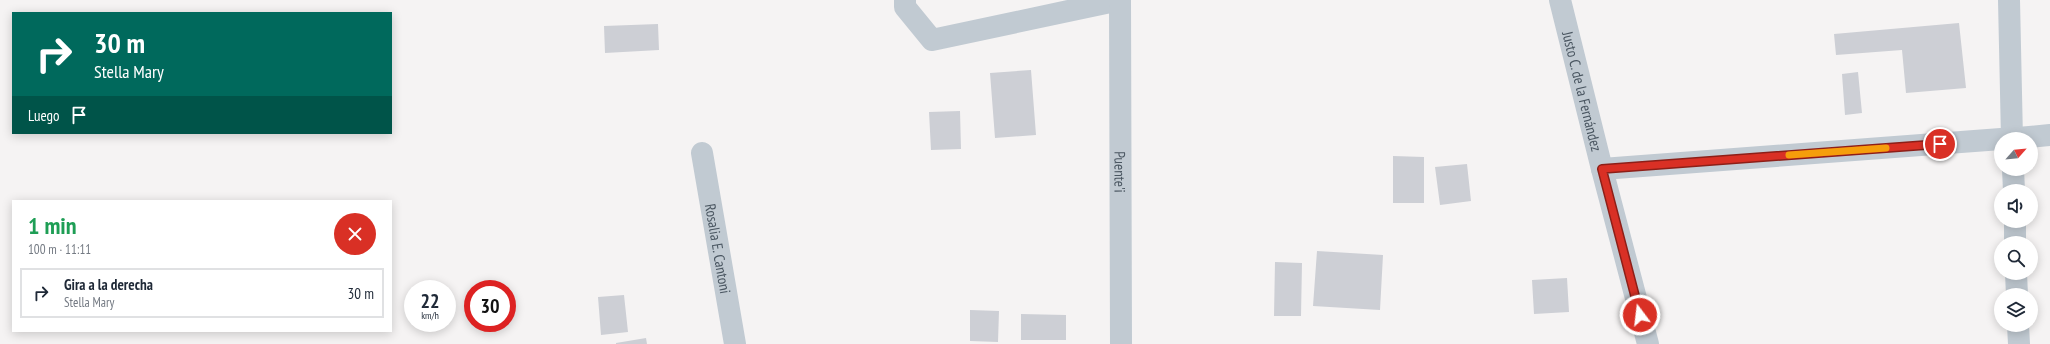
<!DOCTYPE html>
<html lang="es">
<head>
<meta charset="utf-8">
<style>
  :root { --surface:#fff; --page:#f6f6f7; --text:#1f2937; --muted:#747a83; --line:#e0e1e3 }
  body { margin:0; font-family:"PT Sans Narrow",sans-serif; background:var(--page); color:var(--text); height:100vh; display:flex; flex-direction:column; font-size:15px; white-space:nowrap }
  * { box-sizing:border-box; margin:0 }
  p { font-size:13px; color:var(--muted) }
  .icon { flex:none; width:22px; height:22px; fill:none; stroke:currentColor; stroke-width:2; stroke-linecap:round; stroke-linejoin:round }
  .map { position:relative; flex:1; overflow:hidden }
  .details { position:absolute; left:12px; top:200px; width:380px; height:132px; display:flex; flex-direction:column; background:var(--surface); border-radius:0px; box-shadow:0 2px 10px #0003 }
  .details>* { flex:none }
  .hud { position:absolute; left:12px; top:12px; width:380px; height:122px; border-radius:0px; box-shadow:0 2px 10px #0003; background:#00695c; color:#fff; overflow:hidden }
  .needle { width:26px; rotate:63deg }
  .fabs { position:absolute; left:1994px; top:132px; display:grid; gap:8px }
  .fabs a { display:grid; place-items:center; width:44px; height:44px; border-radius:50%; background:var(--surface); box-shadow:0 2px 10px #0003; font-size:20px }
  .speed { position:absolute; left:404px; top:280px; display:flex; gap:8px; font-size:20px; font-weight:700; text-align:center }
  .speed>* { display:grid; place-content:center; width:52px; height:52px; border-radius:50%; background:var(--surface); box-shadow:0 2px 10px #0003; line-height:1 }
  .speed small { font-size:10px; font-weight:400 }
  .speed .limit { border:6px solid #d22; background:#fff; color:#111 }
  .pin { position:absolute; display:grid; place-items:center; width:34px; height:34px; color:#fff; margin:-17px; border:2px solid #fff; border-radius:50%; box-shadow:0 1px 4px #0007 }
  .me { position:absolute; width:44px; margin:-22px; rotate:345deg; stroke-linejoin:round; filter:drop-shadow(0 0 3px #0008) }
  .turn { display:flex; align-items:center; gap:14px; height:84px; padding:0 16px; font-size:18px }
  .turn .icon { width:52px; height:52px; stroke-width:2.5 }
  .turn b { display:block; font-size:28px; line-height:34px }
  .then { display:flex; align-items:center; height:38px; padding:0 16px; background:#0003; gap:8px; font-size:15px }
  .round { display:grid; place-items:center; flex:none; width:42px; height:42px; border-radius:21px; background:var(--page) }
  .headline { display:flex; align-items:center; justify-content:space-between; height:68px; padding:0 16px }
  h1 { font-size:24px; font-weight:600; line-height:30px; color:#1e9e55 }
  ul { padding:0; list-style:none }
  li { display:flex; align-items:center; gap:12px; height:50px; margin:0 8px 6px; padding:0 8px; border:2px solid var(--line); border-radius:0px }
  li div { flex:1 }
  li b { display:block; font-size:15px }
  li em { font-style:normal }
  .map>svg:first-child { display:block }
</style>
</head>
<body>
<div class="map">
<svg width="2050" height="344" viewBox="0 0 2050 344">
  <rect width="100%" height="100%" fill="#f5f3f3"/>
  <path fill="#cdcfd5" d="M1959,23L1966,88L1906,93L1902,50L1836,55L1834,34Z
    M658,24L659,50L605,53L604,26Z
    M1031,70L1036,135L995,138L990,73Z
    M1858,72L1862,113L1845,115L1842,74Z
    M960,111L961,149L931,150L929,112Z
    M1393,156L1424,157V203H1393Z
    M1467,164L1471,201L1440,205L1435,167Z
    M1317,251L1383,255L1380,310L1313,306Z
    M1275,262L1302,263L1301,316H1274Z
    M1567,278L1569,312L1534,314L1532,280Z
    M624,295L628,332L601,335L598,297Z
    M970,310L999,311L998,342L970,341Z
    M1021,314L1066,315V340H1021Z
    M646,338L647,344H616V343Z"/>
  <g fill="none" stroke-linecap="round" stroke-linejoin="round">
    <g stroke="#c1cad2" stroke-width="22">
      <path d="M905,0V7L932,40L1120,0"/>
      <path id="s1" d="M1120,0L1121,344"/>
      <path id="s2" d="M1560,0L1602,169L1648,344"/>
      <path d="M2009,0L2012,139"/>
      <path d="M2007,139L2050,135"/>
      <path id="s3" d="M702,153L735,344"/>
      <path d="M1602,169L2001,139"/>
      <path d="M2013,169L2014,191"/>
      <path d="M2015,221V243"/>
      <path d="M2016,273L2017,295"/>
      <path d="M2018,325L2019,344"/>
    </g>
  </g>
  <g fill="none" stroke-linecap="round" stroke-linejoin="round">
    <g stroke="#8d1f18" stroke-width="10">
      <path id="route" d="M1640,315L1602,169L1940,144"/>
    </g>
    <use href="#route" stroke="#d93025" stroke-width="7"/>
    <path stroke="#f59e0b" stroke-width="7" d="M1789,155L1886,148"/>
  </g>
  <g text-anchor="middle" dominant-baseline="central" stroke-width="4" stroke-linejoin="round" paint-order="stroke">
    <g font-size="15" fill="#4a5661" stroke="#fff">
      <text stroke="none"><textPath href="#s2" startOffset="94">Justo C. de la Fernández</textPath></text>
      <text stroke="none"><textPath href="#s1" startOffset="172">Puente'i</textPath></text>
      <text stroke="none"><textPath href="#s3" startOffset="97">Rosalia E. Cantoni</textPath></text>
    </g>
  </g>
</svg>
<div class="fabs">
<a><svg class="needle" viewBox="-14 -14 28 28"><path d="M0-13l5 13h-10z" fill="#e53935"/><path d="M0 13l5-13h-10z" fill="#747a83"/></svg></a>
<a><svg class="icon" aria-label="sound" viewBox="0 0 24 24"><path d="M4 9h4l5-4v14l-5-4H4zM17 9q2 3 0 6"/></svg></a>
<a><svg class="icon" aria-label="search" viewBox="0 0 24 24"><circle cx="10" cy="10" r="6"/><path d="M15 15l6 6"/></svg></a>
<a><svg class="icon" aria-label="layers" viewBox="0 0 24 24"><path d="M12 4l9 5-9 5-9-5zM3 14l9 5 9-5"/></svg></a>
</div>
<div class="speed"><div>22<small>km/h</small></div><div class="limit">30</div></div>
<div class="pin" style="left:1940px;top:144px;background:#d93025"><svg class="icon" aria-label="arrive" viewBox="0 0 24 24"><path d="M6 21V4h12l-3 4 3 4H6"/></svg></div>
<svg class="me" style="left:1640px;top:315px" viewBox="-20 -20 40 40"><circle r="17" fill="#d93025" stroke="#fff" stroke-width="3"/><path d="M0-11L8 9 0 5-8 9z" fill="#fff"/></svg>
<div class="hud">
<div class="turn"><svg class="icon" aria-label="right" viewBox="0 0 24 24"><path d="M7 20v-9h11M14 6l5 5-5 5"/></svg><div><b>30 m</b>Stella Mary</div></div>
<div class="then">Luego<svg class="icon" aria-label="arrive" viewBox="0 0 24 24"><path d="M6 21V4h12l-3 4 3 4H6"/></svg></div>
</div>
<section class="details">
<div class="headline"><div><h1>1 min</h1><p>100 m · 11:11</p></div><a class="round" style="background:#d93025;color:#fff"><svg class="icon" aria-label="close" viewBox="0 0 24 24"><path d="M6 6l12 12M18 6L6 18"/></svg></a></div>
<ul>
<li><svg class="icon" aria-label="right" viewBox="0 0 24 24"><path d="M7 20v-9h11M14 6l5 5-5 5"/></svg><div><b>Gira a la derecha</b><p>Stella Mary</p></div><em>30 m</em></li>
</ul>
</section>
</div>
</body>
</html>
